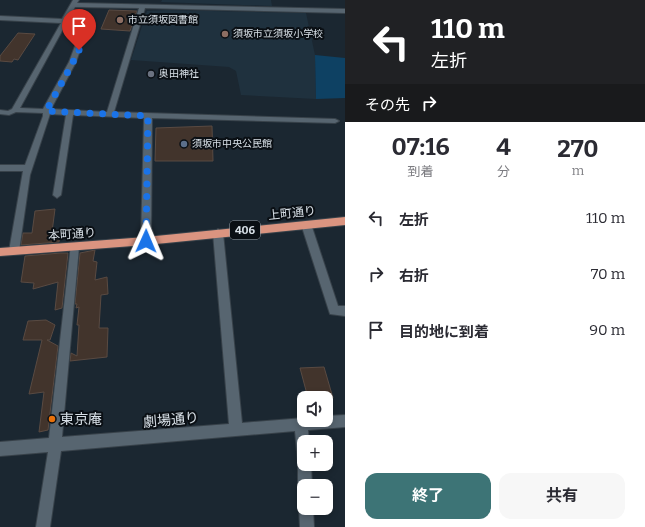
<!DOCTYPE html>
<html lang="ja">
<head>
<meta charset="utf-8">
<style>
  :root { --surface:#fff; --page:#f7f7f7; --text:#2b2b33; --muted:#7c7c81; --accent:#3d7476 }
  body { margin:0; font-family:Bitter,"Noto Sans JP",serif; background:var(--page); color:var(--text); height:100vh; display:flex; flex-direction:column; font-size:15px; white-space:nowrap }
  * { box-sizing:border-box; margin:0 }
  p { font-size:13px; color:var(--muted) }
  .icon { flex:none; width:22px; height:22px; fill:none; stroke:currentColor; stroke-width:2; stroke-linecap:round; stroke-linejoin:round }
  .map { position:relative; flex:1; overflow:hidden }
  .sheet { display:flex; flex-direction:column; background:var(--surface); width:300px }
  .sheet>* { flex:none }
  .top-card { background:#202124; color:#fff; overflow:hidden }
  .tools { position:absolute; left:297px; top:391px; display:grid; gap:8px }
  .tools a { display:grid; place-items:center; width:36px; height:36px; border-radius:8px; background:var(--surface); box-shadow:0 2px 6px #0003; font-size:20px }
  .pin { position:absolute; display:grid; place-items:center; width:34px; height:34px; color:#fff; margin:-41px -17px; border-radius:50% 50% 50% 0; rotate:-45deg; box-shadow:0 0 4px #0007 }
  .pin .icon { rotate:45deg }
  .me { position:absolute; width:44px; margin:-22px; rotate:1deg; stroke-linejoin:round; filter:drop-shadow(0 0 3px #0008) }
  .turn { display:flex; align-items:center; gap:14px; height:84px; padding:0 20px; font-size:18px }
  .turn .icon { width:52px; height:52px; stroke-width:2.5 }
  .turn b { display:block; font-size:28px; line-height:34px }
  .then { display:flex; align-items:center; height:38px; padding:0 20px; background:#0003; gap:8px; font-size:15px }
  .eta { display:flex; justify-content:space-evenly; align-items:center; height:68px; text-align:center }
  .eta b { font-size:24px; font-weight:700; line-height:28px }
  .action { display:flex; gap:8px; margin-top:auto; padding:8px 20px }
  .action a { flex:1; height:46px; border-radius:12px; background:var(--accent); color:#fff; font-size:16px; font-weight:700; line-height:46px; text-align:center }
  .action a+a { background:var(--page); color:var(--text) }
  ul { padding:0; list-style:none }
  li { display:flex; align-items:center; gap:12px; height:56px; padding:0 20px }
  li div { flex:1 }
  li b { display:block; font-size:15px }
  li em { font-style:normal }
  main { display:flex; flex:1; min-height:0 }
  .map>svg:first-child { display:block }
</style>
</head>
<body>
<main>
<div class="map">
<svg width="345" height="527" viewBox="0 0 345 527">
  <rect width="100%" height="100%" fill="#1b2731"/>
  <path fill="#1f313e" d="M162,0H271L272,6L161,2Z
    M167,10L306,13L315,55L316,99L241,95L236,71L229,67L131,60L147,11Z"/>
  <path fill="#0e4163" d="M315,55L345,58V98L316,99Z"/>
  <path fill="#42342c" stroke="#594a42" d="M109,10L137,11L130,31L101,29Z
    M18,33L35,34L18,60L14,59L12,62L0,61V56Z
    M212,126L213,161H155L156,128Z
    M55,209L52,232H60L59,242L21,245L23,233H32L35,211Z
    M95,250L93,261L97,262L95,280L107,277L108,294L101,295L99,328H108L107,357L70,361L71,353L77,356L79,325H77L79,307L76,308L77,304H75L80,253Z
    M61,253H68L62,308L55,310L58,282L33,289L34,283L21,282L25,256Z
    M46,320L55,325L50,340H47L58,346L48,430L39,432L44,392L29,394L42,340H23L28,321Z
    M324,367L333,398H308L300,368Z"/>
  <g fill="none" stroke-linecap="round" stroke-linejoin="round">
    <g stroke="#38424a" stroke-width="2">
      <path id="minor" d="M73,0H79L77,3L345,9V13L145,8L114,112L335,119L339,121L335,123L152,118L151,241L149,244H143L141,241L144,118L73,115L61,195L57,198L53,195L66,115L50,114L30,175L19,251L17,254H11L9,251L23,171H0V165H25L43,116V113L16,112L9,115L0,114V110L8,111L12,109L61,23L0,20V16L62,19ZM75,7L139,8L107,112L51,109L76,62L87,30L84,28L81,30L69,62L43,109L20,108Z
        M306,221L311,224L338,306H345V316L330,314L329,311L301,224Z
        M218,229L223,233L242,423L304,418V420H326V416L345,415V427L308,430L309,442H304V464H311L312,486H304V493L300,491L298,486V462L295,431L61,451L50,527H36L48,452L0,456V442L49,438L71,244H77L79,247L62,437L229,424L213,233Z
        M304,502V508H313L314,527H300L299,508L301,503Z"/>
    </g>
    <g stroke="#38424a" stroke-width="2">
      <path id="trunk" d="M345,217V225L146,245L0,256V248L146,237Z"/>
    </g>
    <use href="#minor" fill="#576570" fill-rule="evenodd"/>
    <use href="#trunk" fill="#da9480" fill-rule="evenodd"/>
  </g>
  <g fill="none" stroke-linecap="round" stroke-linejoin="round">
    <path stroke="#1a73e8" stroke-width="7" stroke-dasharray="0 12.6" d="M79,50L71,66L46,111L148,116L146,241"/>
  </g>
  <g fill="#8d6e63" stroke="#0a0f14" stroke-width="1.5">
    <circle cx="120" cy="20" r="4"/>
    <circle cx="225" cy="34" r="4"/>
  </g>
  <circle fill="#6b7280" stroke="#0a0f14" stroke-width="1.5" cx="151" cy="74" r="4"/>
  <circle fill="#5c6f8a" stroke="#0a0f14" stroke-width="1.5" cx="184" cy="144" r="4"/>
  <circle fill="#e8710a" stroke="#0a0f14" stroke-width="1.5" cx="52" cy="419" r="4"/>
  <g text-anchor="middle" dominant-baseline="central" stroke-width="4" stroke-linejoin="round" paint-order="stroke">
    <g font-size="10" fill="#d8e0e7" stroke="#0a0f14" text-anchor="start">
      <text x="128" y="20">市立須坂図書館</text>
      <text x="233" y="34">須坂市立須坂小学校</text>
      <text x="159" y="74">奥田神社</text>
      <text x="192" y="144">須坂市中央公民館</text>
    </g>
    <rect fill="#0a0f14" stroke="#9aa1a8" stroke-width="1" x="230" y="221" width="30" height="18" rx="3"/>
    <g font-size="11" font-weight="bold" fill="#d8e0e7">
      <text x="245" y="230">406</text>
    </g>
    <g font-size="12" fill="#d8e0e7" stroke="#0a0f14">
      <text transform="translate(292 213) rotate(-6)">上町通り</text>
      <text transform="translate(72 234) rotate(-4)">本町通り</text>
    </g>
    <g font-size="14" fill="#d8e0e7" stroke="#0a0f14" text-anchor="start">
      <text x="60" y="419">東京庵</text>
    </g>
    <g font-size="14" fill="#d8e0e7" stroke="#0a0f14">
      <text transform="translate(171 420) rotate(-5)">劇場通り</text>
    </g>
  </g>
</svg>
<div class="tools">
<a><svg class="icon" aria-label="sound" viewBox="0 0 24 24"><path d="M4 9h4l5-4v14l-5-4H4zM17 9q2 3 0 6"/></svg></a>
<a>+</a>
<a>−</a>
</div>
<div class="pin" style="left:79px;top:50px;background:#d93025"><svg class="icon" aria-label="arrive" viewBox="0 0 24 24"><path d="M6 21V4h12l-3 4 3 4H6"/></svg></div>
<svg class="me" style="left:146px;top:241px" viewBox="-20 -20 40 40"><path d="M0-17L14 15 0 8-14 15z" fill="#1a73e8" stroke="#fff" stroke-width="4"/></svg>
</div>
<section class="sheet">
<div class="top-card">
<div class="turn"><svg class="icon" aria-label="left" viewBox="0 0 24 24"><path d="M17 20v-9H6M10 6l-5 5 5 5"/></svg><div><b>110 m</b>左折</div></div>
<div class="then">その先<svg class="icon" aria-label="right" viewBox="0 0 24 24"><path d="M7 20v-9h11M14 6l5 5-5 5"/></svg></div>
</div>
<div class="eta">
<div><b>07:16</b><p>到着</p></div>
<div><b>4</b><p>分</p></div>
<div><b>270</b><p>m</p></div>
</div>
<ul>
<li><svg class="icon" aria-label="left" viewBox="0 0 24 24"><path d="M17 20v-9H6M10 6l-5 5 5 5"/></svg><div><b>左折</b></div><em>110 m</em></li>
<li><svg class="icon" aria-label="right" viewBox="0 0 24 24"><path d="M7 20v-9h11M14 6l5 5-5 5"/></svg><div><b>右折</b></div><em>70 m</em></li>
<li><svg class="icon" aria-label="arrive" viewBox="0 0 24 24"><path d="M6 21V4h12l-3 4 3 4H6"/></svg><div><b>目的地に到着</b></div><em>90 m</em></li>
</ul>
<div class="action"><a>終了</a><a>共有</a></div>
</section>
</main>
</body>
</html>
